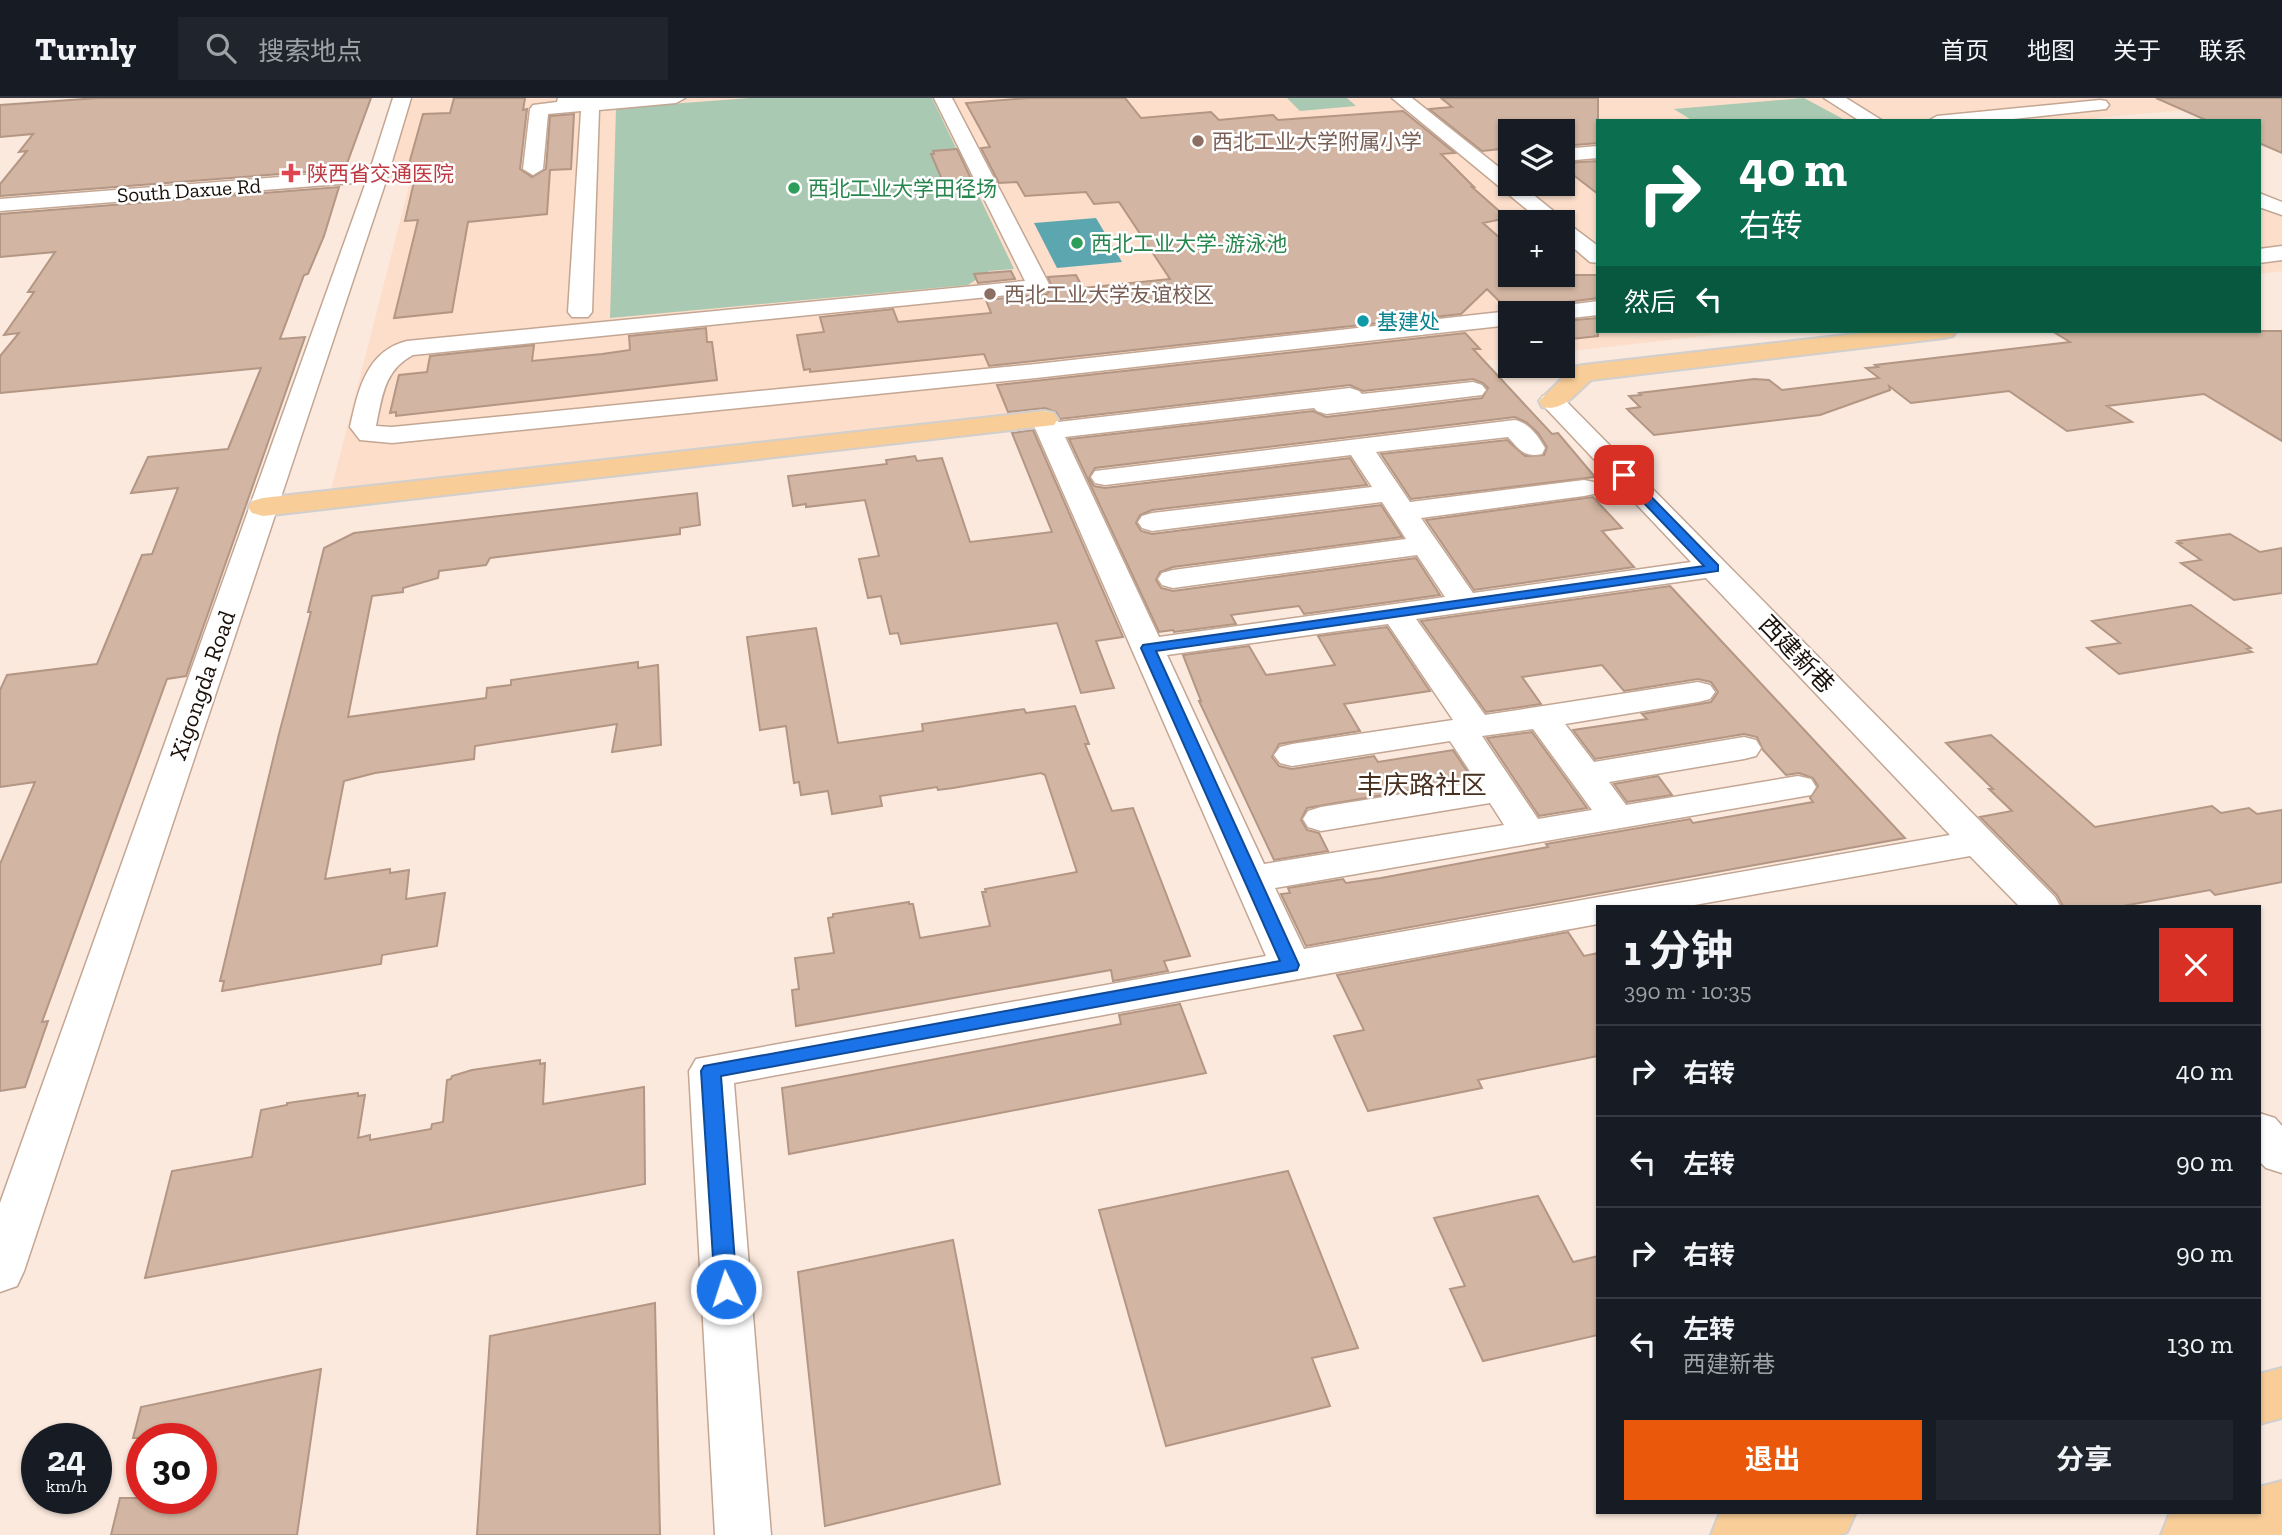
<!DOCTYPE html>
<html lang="zh">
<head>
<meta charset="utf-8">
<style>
  :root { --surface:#171b24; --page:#20242c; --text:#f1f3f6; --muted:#9ea1a6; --line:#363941; --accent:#ea580c }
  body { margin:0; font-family:"Zilla Slab","Noto Sans SC",serif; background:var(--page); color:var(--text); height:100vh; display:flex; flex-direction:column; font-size:26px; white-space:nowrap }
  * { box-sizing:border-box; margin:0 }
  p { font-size:23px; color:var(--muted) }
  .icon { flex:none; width:38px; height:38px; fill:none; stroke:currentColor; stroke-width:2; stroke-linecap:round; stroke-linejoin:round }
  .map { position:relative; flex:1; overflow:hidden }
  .drawer { position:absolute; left:1596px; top:807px; width:665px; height:609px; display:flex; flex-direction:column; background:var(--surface); border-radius:0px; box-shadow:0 2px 5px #0004 }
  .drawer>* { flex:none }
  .guide { position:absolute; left:1596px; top:21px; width:665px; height:214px; border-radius:0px; box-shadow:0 2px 5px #0004; background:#0b6e4f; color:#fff; overflow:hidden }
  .buttons { position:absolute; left:1498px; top:21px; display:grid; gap:14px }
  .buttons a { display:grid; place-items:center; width:77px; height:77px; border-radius:0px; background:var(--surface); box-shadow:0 2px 5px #0004; font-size:35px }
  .speed { position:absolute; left:21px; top:1325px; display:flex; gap:14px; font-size:35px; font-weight:700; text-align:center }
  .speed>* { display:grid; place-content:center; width:91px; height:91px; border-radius:50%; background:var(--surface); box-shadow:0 2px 5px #0004; line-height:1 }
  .speed small { font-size:18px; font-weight:400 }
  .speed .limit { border:10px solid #d22; background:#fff; color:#111 }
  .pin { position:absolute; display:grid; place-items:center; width:60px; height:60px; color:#fff; margin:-30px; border-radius:14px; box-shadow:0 4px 10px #0006 }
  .me { position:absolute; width:77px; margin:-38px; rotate:356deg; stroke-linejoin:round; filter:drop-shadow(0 0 5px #0008) }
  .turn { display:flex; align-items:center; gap:24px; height:147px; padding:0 28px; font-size:32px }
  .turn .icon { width:91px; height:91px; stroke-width:2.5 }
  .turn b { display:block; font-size:49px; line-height:60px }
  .then { display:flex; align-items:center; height:66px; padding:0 28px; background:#0003; gap:14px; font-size:26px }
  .round { display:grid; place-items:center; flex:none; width:74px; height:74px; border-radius:0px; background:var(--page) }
  .head { display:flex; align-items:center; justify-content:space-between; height:119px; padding:0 28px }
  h1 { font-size:42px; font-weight:700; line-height:52px }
  .primary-button { display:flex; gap:14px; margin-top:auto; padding:14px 28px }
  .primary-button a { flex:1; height:80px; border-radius:0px; background:var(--accent); color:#fff; font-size:28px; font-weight:700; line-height:80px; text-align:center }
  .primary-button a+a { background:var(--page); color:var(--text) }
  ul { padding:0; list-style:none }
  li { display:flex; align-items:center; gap:21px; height:91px; padding:0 28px; border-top:2px solid var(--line) }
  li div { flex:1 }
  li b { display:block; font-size:26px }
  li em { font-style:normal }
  header { display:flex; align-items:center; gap:42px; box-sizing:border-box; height:98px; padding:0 35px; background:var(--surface); border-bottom:2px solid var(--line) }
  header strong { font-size:33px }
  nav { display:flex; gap:38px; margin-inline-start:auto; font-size:24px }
  .search { width:490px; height:63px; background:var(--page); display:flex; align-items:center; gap:18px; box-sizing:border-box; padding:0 24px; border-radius:0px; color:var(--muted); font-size:26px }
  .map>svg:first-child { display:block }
</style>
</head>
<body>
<header>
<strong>Turnly</strong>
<div class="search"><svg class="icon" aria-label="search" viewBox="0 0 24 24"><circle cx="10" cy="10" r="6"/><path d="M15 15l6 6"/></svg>搜索地点</div>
<nav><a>首页</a><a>地图</a><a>关于</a><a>联系</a></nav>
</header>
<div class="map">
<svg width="2282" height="1437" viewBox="0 0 2282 1437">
  <rect width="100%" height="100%" fill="#fbe9dd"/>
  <path fill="#fcdeca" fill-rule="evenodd" d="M412,0H2282V3L2096,20L2102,23H1598V233H1749L1563,254V215H1510V260L330,396L411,80L385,82ZM1510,33H1563V86H1510ZM1510,124H1563V177H1510Z
    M2259,94L2282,105V173L2259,176Z"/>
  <path fill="#a9c9b2" d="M750,0H932L1014,171L989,173L968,187L610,220L616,10Z
    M1287,0H1347L1356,8L1300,13Z
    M1804,0L1845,22L1693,23L1674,11Z"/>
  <path fill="#5ca6af" d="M1096,120L1122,164L1057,170L1034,125Z"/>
  <path fill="#d2b5a2" stroke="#b39684" stroke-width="2" d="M98,0H371L345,71L0,98V86L27,53L19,54L33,36L0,39V7Z
    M454,0H525L523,12L527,11L520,71L532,79L546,71L550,18L574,16L571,71L550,72L547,116L468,124L452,214L394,220L418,122L405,123L416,75L407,73L423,16L450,15Z
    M1028,0H1125L1141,20L1211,14L1219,22L1273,17L1278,22L1403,13L1455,55L1441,56L1474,89H1472L1507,120L1483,125L1510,149V177H1598V200L1545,207L1538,215H1521L1507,211L1487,191L1461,216L989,268L984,256L810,274V271L804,272L797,237L824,234L820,219L893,211L898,224L991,215L986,202L1047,196L1052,189L1048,179L1076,177L1083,190L1170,181L1119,104L1094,106L1086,94L1025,98L1017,84L999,85L981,50L990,49L966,5Z
    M1441,0H1598V45L1563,48V33H1510V50L1482,53L1429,11L1452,9Z
    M2156,0H2282V55L2259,45V23H2208Z
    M957,51L974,87L949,89L944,86L931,56H934L933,53Z
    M1598,63V96L1563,69V65Z
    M339,89L324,138L308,176L304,177L280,241L305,239L186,578L167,581L42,924L48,923L25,989L0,993V766L35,684L0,689V592L7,577L97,566L142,457L152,456L178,390L131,395L148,359L228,351L261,270L0,295V258L19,235L4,237L34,194H28L55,154L0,159V116Z
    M1011,173L1015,181L978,185L974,176Z
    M1598,220V238L1563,242V223Z
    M706,230L707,244H712L717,282L396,318V314L390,315L399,277L427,274L430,258L534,247L532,263L602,256L630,252L629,238Z
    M2052,233H2282V343L2204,296L2107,308L2132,324L2067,333L2009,293L1911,305L1889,288L1890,292L1820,317L1654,337L1627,311L1640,309L1629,298L1641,297L1639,295L1754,281L1769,282L1782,292L1879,280L1866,270L1878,269L1875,267L2070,244Z
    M1465,235L1480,251H1473L1552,336L1558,335L1595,379L1411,401L1381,356L1507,342L1525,358L1544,357L1547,349L1538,335L1526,324L1515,319L1095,370L1089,380L1094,388L1105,390L1350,360L1367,387L1152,412L1140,417L1136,425L1141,433L1152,436L1381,407L1402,439L1173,469L1160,474L1156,482L1161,490L1173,493L1416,460L1440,497L1304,516L1299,508L1231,517L1236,526L1174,534L1173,532L1159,534L1069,341L1313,313L1326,319L1482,300L1488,290L1483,285L1473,281L1363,293L1350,287L1060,321L1056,314L1045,310L1008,314L997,287Z
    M1033,332L1123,539L1096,543L1114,590L1081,595L1057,525L901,546L898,535L890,536L881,498L868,500L859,461L879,458L865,402L806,409V406L793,408L788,378L887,366L886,362L915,358L917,363L942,360L970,444L1052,434L1012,335Z
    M697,395L700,427L680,430V436L490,460L486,467L439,473L438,480L403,490V494L372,498L348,619L486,600L487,590L511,587V582L638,564V570L658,567L661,647L612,654L617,626L475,648L474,661L375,675L344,683L325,781L390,771V775L409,772L406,801L445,795L437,848L382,857L381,866L222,893L224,883H220L279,636L311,514H308L324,450L354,435Z
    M1593,399L1622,430L1602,433L1634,469L1474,492L1426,422Z
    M2230,436L2260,454L2282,450V495L2234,502L2181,465L2201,462L2177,445H2181L2178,443Z
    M1670,488L1905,740L1306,848L1281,796L1290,795L1288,790L1343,781L1346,785L1381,780L1548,749L1546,746L1690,721L1693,725L1813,704L1810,700L1818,688L1813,680L1799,675L1786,677L1763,652L1757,639L1744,636L1595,661L1573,632L1647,621L1642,616L1711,604L1718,594L1711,584L1698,581L1624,593L1602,567L1522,579L1541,606L1486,614L1421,523Z
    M2191,507L2251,550L2247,551L2252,554L2119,576L2087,550L2120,545L2092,523Z
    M1387,529L1430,593L1344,606L1360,633L1279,646L1272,659L1279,668L1292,671L1374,658L1378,664L1453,652L1473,682L1307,710L1301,722L1307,732L1319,735L1328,753L1274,762L1199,603H1201L1183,557L1249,548L1266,577L1335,567L1318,538Z
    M816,530L838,645L923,633L922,626L1024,611L1026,615L1075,608L1089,646H1085L1112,713L1133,710L1190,858L1164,863L1168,873L1113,883L1111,872L796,928L792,892L799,891L795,860L834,855L828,820L833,819V816L909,804V806H913L920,840L990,828L982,794H986L985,791L1077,774L1045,677L1041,675L953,690L938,692L937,689L880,698L882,708L832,716L828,693L801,697L799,684L794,685L786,628L760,632L747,539Z
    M1532,634L1587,710L1539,718L1487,640Z
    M1991,637L2095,729L2212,708L2221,715L2249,710L2257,716L2282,712V784L2215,797L2210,792L2123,808H2063L2057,797L1980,719L2012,713L1989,691H1993L1946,645Z
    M1658,678L1672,697L1627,704L1614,686Z
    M1568,834L1584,858L1598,855V958L1478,982L1482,990L1368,1013L1334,938L1364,932L1337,877Z
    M1180,906L1206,975L789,1056L782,990L1121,926L1119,917Z
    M540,962V966L545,965L543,1006L644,989L645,1086L145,1180L172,1073L252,1059L261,1012L287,1007V1005L358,995V998L365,997L358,1040L370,1037V1042L431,1031L432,1026L443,1024L447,982L451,981L452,978L472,972Z
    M1288,1073L1358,1250L1312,1260L1330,1308L1166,1348L1099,1112Z
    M1538,1098L1573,1164L1598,1158V1237L1483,1263L1450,1191L1465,1188L1434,1120Z
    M953,1142L1000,1386L825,1428L798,1174Z
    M655,1205L660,1437H477L490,1238Z
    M321,1271L297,1437H111L120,1400H201V1340H133L141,1309Z"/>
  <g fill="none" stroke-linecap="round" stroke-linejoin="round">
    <g stroke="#c3a693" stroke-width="3">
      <path id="minor" d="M393,0H411L388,77L24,1173L17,1188L0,1194V1105L366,84L0,113V101L370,72Z
        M558,0H685L676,5L599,12L592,214L588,219H572L568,214L581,13L548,16L543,71L533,77L523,71L530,11L533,7L557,4Z
        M934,0H952L1050,188L1047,193L413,257C384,272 382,299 376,328L392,329L1036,266L1510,213L1518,215H1510V227L1036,280L392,345L360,342L350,329C358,293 366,253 407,243L1025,183Z
        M1392,0H1412L1510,78V86H1520L1562,120L1565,125L1570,127L1598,148V165L1590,164L1563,141V124H1542Z
        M1824,0H1846L1883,23H1860Z
        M2100,2L2106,3L2109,7L2106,11L1995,23H1928L1937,18Z
        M1598,48V60L1563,63V51Z
        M2259,95L2282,104V117L2259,109Z
        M2282,148V162L2259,165V151Z
        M1598,203V217L1563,221V215H1541L1545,210Z
        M1473,284L1482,287L1486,292L1482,297L1326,316L1317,313L1314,310L1065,339L1159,539L1445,499L1417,457L1173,490L1162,487L1158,481L1162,475L1173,472L1406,441L1382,404L1152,433L1142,430L1138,424L1142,418L1152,415L1372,389L1351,357L1105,387L1095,385L1091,379L1095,373L1515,322C1529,325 1538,338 1545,350L1542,356C1524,360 1519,351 1508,339L1376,354L1410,404L1584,382L1594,384L1598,390L1594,396L1584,398L1421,420L1473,495L1691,464L1539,303L1543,298L1552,295L1561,298L2055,799L2060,808H2019L1970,758L1689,808H1598V826L734,985L771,1437H715L689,973L696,961L1266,858L1031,321L1035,315L1044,313L1053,315L1058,324L1350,290L1359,293L1362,296ZM1706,480L1950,737L1304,851L1275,790L1811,697L1816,689L1811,681L1798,678L1626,707L1609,684L1744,661L1756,658L1761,650L1756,642L1744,639L1594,664L1565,626L1698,604L1710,601L1715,594L1710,587L1698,584L1485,617L1416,521ZM1388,526L1453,622L1292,646L1280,649L1274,657L1280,665L1292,668L1450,643L1477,684L1321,709L1308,713L1303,721L1308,729L1321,733L1490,705L1504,727L1264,766L1167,557ZM1533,631L1592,712L1538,721L1482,638Z
        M2259,1015L2275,1020L2282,1028V1075L2266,1070L2259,1063Z"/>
    </g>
    <g stroke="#d1cfce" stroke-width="4">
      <path id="major" d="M1881,233H1956L1953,238L1944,240L1591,282C1576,295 1564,314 1542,309L1539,303L1574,269L1583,267Z
        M1044,313L1054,315L1058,321L1054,327L263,418L252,415L248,409L252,403L263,400Z
        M2282,1270V1320L2259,1326V1276Z
        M2282,1383V1437H2161L2169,1417L2176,1414H2259V1389Z
        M1726,1414H1856L1847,1434L1840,1437H1711L1719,1417Z"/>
    </g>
    <use href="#minor" fill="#fff" fill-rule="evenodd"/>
    <use href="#major" fill="#f8cd98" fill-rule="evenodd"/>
  </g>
  <path fill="#1a73e8" stroke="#114b97" stroke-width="2" d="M1624,374L1628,375L1718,467V473L1156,553L1299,867L1297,872L721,978L737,1191L733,1198L726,1201L718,1198L715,1191L701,973L704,968L1280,863L1141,550L1143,547L1704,468L1620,380L1618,377Z"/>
  <g fill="#8d6e63" stroke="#fff" stroke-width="2.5">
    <circle cx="1198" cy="43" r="7"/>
    <circle cx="990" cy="196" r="7"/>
  </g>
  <path fill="#e0444e" stroke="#fff" stroke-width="2.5" d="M287.5 64.5h7v7h7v7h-7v7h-7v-7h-7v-7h7z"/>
  <g fill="#2e9e5b" stroke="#fff" stroke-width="2.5">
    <circle cx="794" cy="90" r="7"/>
    <circle cx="1077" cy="145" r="7"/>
  </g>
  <circle fill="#0f9aa8" stroke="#fff" stroke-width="2.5" cx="1363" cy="223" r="7"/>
  <g text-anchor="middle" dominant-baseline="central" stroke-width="5" stroke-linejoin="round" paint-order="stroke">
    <g font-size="21" fill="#785e54" stroke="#fff" text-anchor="start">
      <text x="1212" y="43">西北工业大学附属小学</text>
      <text x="1004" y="196">西北工业大学友谊校区</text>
    </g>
    <g font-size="21" fill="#be3a42" stroke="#fff" text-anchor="start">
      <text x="307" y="75">陕西省交通医院</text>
    </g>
    <g font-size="21" fill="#27864d" stroke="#fff" text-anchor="start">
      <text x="808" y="90">西北工业大学田径场</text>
      <text x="1091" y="145">西北工业大学-游泳池</text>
    </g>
    <g font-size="21" fill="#1a1009" stroke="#fff">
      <text transform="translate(189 92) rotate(-4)">South Daxue Rd</text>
    </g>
    <g font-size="21" fill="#0d838f" stroke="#fff" text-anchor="start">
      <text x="1377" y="223">基建处</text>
    </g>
    <g font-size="24" fill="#1a1009" stroke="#fff">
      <text transform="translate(1797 556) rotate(46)">西建新巷</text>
      <text transform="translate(202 587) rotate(-71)">Xigongda Road</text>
    </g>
    <g font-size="26" fill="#493121" stroke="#fff">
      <text x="1422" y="687">丰庆路社区</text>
    </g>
  </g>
</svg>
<div class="buttons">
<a><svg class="icon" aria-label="layers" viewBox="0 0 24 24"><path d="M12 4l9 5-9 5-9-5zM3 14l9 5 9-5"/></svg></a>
<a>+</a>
<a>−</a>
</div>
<div class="speed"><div>24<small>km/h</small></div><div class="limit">30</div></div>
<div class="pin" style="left:1624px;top:377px;background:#d93025"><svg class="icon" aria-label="arrive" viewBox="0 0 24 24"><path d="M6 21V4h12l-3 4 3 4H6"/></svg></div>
<svg class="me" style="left:726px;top:1191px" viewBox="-20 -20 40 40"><circle r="17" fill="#1a73e8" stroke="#fff" stroke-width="3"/><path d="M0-11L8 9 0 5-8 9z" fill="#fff"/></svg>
<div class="guide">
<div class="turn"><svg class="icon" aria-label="right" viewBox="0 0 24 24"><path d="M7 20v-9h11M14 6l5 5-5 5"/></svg><div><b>40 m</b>右转</div></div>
<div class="then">然后<svg class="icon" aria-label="left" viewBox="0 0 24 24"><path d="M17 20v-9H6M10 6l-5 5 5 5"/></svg></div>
</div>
<section class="drawer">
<div class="head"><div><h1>1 分钟</h1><p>390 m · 10:35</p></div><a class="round" style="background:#d93025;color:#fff"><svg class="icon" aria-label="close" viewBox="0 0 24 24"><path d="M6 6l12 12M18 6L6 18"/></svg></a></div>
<ul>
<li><svg class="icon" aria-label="right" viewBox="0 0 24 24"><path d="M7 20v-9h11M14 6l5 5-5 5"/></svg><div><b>右转</b></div><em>40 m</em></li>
<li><svg class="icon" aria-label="left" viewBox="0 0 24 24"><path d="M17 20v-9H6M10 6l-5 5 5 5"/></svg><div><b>左转</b></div><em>90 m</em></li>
<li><svg class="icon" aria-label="right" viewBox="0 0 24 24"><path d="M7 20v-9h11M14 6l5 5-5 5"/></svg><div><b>右转</b></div><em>90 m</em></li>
<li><svg class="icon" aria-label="left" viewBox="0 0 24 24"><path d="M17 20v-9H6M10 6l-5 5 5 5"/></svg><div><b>左转</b><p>西建新巷</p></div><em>130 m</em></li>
</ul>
<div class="primary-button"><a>退出</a><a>分享</a></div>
</section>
</div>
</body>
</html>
